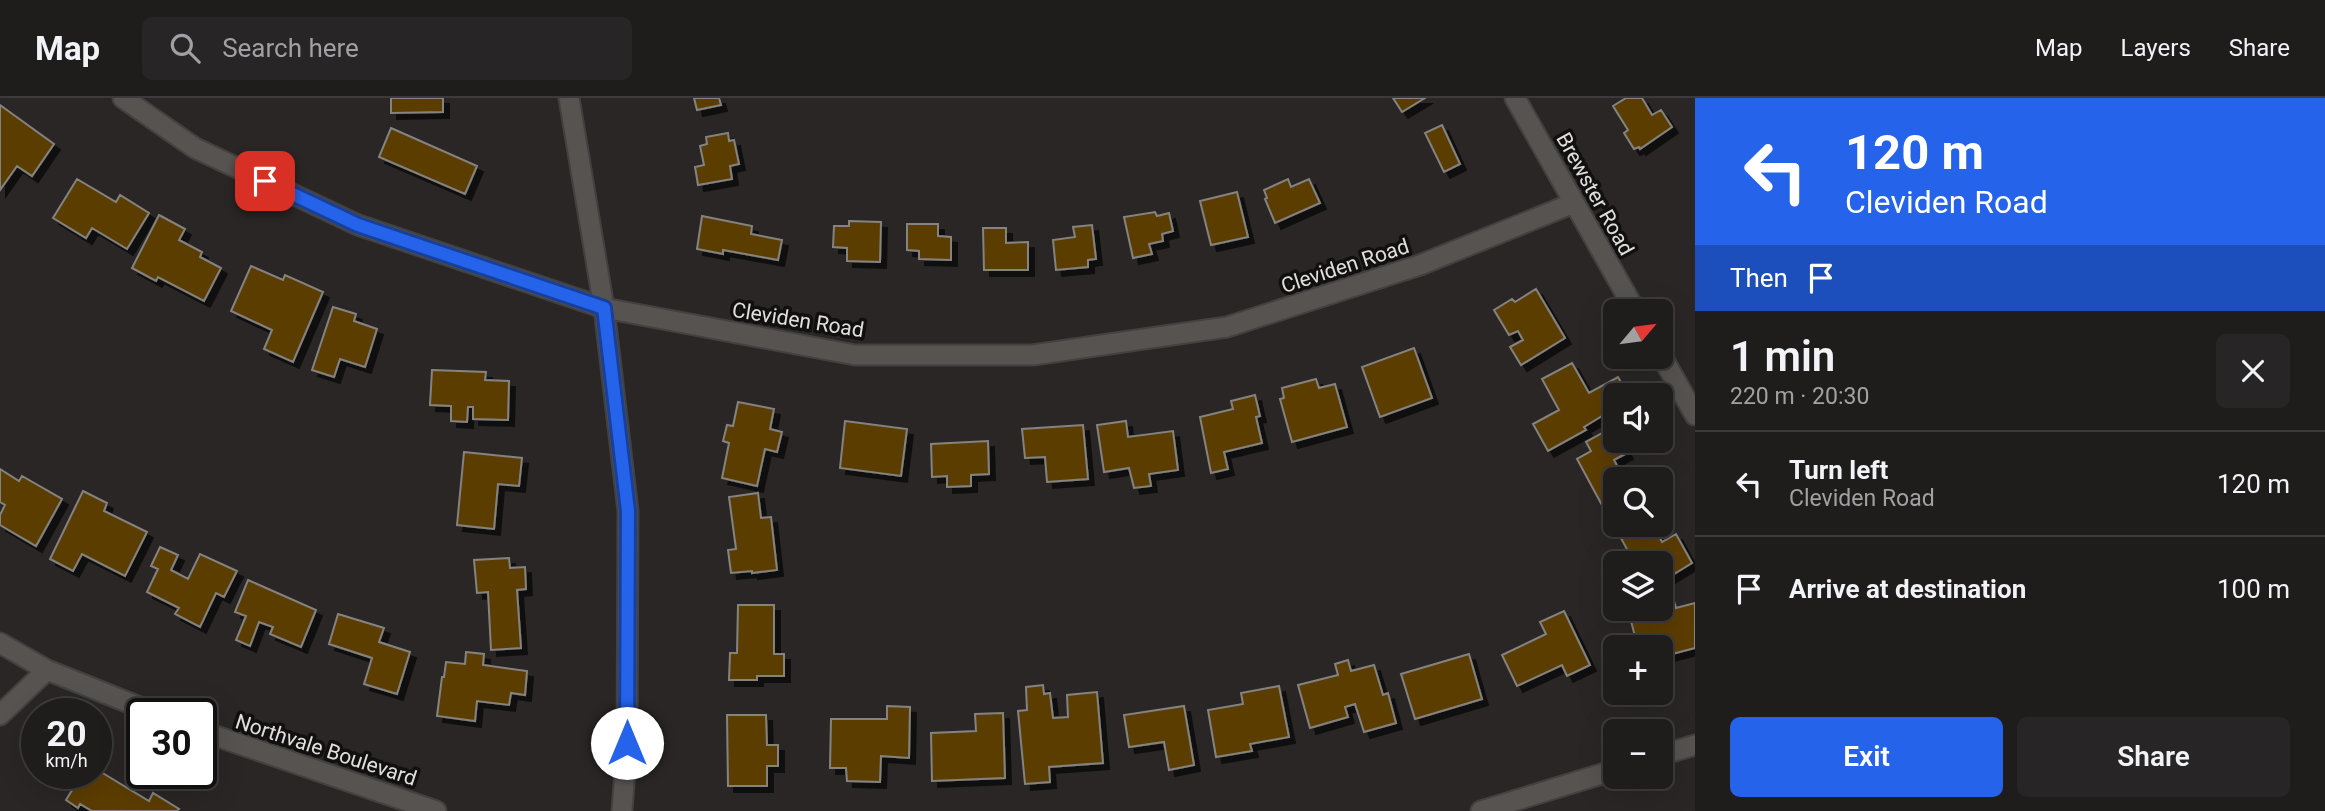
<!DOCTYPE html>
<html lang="en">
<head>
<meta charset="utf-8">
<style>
  :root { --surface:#1f1c1c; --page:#272525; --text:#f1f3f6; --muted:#a1a1a3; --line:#3c3a3b; --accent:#2563eb }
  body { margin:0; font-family:Roboto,sans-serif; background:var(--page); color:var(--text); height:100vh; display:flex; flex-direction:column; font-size:26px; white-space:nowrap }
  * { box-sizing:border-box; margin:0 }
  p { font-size:23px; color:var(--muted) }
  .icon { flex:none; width:38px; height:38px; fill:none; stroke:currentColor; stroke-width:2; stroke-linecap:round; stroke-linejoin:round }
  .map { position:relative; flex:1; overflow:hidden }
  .sheet { display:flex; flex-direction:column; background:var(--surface); width:630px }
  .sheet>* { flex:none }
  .guide { background:#2563eb; color:#fff; overflow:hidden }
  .needle { width:46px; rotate:61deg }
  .fabs { position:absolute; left:1603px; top:201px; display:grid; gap:14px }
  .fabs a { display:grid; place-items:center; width:70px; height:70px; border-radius:10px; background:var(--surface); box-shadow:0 7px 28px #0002,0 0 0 2px var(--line); font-size:35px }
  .speed { position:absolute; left:21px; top:600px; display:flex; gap:14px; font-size:35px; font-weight:700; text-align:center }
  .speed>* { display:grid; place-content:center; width:91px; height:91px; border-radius:50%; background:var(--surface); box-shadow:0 7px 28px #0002,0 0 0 2px var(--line); line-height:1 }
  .speed small { font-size:18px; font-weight:400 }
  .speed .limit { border:4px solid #111; border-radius:10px; background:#fff; color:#111 }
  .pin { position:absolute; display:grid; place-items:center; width:60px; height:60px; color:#fff; margin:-30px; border-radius:14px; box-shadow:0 4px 10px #0006 }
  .me { position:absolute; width:77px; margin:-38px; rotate:0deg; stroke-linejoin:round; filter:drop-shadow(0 0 5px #0008) }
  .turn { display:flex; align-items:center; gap:24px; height:147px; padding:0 35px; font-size:32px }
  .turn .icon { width:91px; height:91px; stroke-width:2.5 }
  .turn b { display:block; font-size:49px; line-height:60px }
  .then { display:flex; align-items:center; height:66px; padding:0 35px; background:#0003; gap:14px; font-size:26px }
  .round { display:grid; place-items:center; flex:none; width:74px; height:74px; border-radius:10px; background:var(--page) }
  .overview { display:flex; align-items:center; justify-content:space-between; height:119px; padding:0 35px }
  h1 { font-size:42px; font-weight:600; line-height:52px }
  .action { display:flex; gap:14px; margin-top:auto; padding:14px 35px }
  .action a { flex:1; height:80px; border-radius:10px; background:var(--accent); color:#fff; font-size:28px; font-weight:600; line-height:80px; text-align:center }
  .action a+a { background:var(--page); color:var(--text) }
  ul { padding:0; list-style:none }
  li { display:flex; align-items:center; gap:21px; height:105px; padding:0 35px; border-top:2px solid var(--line) }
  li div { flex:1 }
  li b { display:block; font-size:26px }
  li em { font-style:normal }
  header { display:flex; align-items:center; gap:42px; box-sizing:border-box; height:98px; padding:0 35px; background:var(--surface); border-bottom:2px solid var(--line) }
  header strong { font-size:33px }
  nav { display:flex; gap:38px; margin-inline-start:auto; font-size:24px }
  .search { width:490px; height:63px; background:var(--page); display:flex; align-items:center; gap:18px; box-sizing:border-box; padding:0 24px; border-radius:10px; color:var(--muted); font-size:26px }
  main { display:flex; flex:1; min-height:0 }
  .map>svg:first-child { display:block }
</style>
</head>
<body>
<header>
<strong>Map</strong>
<div class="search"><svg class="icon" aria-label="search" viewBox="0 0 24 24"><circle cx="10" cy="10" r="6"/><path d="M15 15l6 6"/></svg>Search here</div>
<nav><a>Map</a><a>Layers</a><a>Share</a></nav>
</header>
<main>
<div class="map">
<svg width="1695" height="713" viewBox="0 0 1695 713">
  <defs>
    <filter id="shadow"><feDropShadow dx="6" dy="6" stdDeviation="0" flood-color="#0009"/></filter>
  </defs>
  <rect width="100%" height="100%" fill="#292625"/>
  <path fill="#5b3e03" stroke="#848380" stroke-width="2" filter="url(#shadow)" d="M391,0H443V14L391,15Z
    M694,0H719L721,7L697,12Z
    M1393,0H1425L1402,14Z
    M1626,0H1642L1652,17L1661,12L1672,29L1640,51L1639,49L1634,51L1624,35L1628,32L1613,8Z
    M0,7L54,46L32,78L17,68L0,92Z
    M1442,27L1460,66L1444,74L1425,35Z
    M391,30L477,68L465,96L379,59Z
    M728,35L729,43L734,42L739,66L730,68L732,81L698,87L695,69L704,67L700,48L707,46L706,39Z
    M77,81L116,104L120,97L149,115L127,151L92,130L86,140L53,120Z
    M1288,81L1291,89L1309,81L1320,105L1275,125L1265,101L1267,100L1264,92Z
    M1237,94L1248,139L1211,147L1200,103Z
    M1155,114L1157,118L1169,115L1173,133L1162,136L1163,143L1149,146L1152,156L1133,160L1124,119Z
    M159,117L185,131L179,142L202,154L200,159L221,170L204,203L158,179L156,183L132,170Z
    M702,118L752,128L751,136L782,142L778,162L723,152V156L697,151Z
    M849,123L881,124L880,164L847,163V150L833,149L834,128H849Z
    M907,126H938V138L951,139V162L919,161V153L907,152Z
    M1092,127L1096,161L1088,162V169L1056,172L1053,142L1075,139L1073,129Z
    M983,130H1006V145L1028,144V172H984Z
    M251,168L283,182L285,177L323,194L293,264L264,251L272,232L231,213Z
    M1536,191L1565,240L1521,267L1510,249L1523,242L1518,233L1509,237L1494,212L1512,201L1515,204Z
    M333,209L356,216L354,223L377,231L365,269L340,261L334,279L312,272Z
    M1414,250L1432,300L1380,319L1362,269Z
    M1572,265L1589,295L1618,279L1629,298H1615V310L1584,329L1586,332L1548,353L1533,326L1559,312L1542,281Z
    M432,272L486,274L485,282L509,283L508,322L473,321V309H468L467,324L451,323V308L430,307Z
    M1316,281L1319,290L1335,286L1347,329L1292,344L1280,301L1284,300L1282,290Z
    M1255,297L1260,318L1256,319L1262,345L1224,354L1228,371L1211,375L1200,319L1233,311L1231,303Z
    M738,304L774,311L770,331L782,334L777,354L765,351L757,388L722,380L729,345L723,343L727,327L733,328Z
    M845,323L907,331L901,378L840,370Z
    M1126,323L1128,339L1173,333L1178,372L1149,376L1151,388L1134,390L1129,370L1104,374L1097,327Z
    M1083,327L1088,381L1047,384L1045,359L1025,360L1022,331Z
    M1613,329L1615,343H1620L1627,355L1614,362L1625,382H1615V402L1603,409L1577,361L1591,353L1586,344Z
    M988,343L989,376L971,377V388L947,389V378L932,379L931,346Z
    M464,354L522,360L519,388L498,386L494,431L457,427Z
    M0,371L19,383L22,378L62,401L36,448L0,427V417L5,407L0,404Z
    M83,393L107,405L104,413L147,434L125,478L82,456L73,473L50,461Z
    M758,395L761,420L771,419L777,472L752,475V473L731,475L728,452L736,451L729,399Z
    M1624,427H1653L1662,444L1676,436L1692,465L1661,484V466H1635L1616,431Z
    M160,449L178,457L171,472L188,481L200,456L237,473L224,499L216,495L200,529L175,516L179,510L147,494L158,471L151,468Z
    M509,460L510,470L525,469L526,491L517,492L521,550L491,552L488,494L477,495L474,462Z
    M248,482L316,512L301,549L270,536L273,529L259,524L250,548L236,542L246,518L235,514Z
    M1674,503L1676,510L1695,505V550L1661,559V550H1638L1631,523L1653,517L1651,511H1661V507Z
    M738,507H774V556H784V578H757V582H729L730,555H737Z
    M1564,513L1590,567L1567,578L1562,567L1517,588L1502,557L1546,536L1540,524Z
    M338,516L384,530L379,544L410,554L397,596L364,586L372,560L329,546Z
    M466,554L484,556L483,567L527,573L525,597L511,595L509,607L477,603L475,623L437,618L442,579H444L446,564L465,566Z
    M1469,556L1482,601L1415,621L1401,576Z
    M1348,562L1351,573L1374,567L1383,597L1388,595L1396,625L1364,634L1355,606L1345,609L1348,619L1310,630L1298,587L1338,577L1335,566Z
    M1043,587L1044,596L1050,595L1053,620L1068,619L1067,597L1097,594L1103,665L1049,669L1050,684L1025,686L1018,613L1027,612L1026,589Z
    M1279,588L1289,639L1250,646L1252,653L1216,659L1208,612L1243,606L1241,595Z
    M887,608L910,609L909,660L881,658L880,684L847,683L846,670H830L831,621H887Z
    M1184,608L1194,667L1169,672L1164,644L1129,649L1124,617Z
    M1003,615L1005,680L932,683L931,635L976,633L975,616Z
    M727,617H766L767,647H778V668H767V688H728Z
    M96,671L149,703L153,695L179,711L177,713H92L80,706L78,710L66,702L82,676H96Z"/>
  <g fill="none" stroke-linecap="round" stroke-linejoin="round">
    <g stroke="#434140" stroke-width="23">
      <path id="minor" d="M123,0L195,50L358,127L604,210L855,257H1033L1227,229L1420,167L1574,105
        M569,0L604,210L628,413L627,645L622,713
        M1515,0L1636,214
        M1661,257L1695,317
        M0,545L47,572L157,616
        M0,617L47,572
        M201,633L436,713
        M1661,657L1695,647
        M1481,713L1615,672"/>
    </g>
    <use href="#minor" stroke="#565351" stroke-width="19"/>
  </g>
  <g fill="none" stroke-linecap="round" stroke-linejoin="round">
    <g stroke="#184099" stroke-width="18">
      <path id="route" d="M265,83L358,127L604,210L628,413L627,645"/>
    </g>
    <use href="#route" stroke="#2563eb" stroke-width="12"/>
  </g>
  <g text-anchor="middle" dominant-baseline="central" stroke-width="7" stroke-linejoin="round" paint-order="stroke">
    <g font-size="21" fill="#e1dfde" stroke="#110f0f">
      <text transform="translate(1595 96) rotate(61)">Brewster Road</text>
      <text transform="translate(1345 168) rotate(-18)">Cleviden Road</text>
      <text transform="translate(798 222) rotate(9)">Cleviden Road</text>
      <text transform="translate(326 652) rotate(18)">Northvale Boulevard</text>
    </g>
  </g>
</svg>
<div class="fabs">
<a><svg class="needle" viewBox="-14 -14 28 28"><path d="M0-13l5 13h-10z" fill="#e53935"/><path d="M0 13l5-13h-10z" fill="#a1a1a3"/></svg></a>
<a><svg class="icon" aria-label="sound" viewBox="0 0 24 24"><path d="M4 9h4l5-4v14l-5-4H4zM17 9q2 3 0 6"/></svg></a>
<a><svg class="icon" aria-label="search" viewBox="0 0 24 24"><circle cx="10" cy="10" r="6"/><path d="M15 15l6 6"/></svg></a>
<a><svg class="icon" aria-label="layers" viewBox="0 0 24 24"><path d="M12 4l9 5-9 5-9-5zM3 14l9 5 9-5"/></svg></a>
<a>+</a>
<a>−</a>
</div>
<div class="speed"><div>20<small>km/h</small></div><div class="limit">30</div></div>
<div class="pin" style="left:265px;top:83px;background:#d93025"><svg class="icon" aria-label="arrive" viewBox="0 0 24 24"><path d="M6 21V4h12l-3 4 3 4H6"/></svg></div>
<svg class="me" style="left:627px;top:645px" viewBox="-20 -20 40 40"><circle r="19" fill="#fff"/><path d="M0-13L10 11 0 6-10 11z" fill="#2563eb"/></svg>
</div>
<section class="sheet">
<div class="guide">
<div class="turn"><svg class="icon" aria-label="left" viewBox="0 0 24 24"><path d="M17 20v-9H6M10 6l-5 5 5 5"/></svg><div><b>120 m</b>Cleviden Road</div></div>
<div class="then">Then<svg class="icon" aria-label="arrive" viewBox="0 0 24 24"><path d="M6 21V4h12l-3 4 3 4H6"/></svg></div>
</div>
<div class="overview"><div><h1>1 min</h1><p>220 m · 20:30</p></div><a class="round"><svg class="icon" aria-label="close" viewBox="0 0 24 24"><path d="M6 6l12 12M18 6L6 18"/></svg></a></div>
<ul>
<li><svg class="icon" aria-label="left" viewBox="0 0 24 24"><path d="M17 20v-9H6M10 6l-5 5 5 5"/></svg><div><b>Turn left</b><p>Cleviden Road</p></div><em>120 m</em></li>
<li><svg class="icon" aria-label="arrive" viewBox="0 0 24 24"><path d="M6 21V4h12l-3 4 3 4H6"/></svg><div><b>Arrive at destination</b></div><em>100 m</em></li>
</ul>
<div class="action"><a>Exit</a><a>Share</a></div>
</section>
</main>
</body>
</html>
